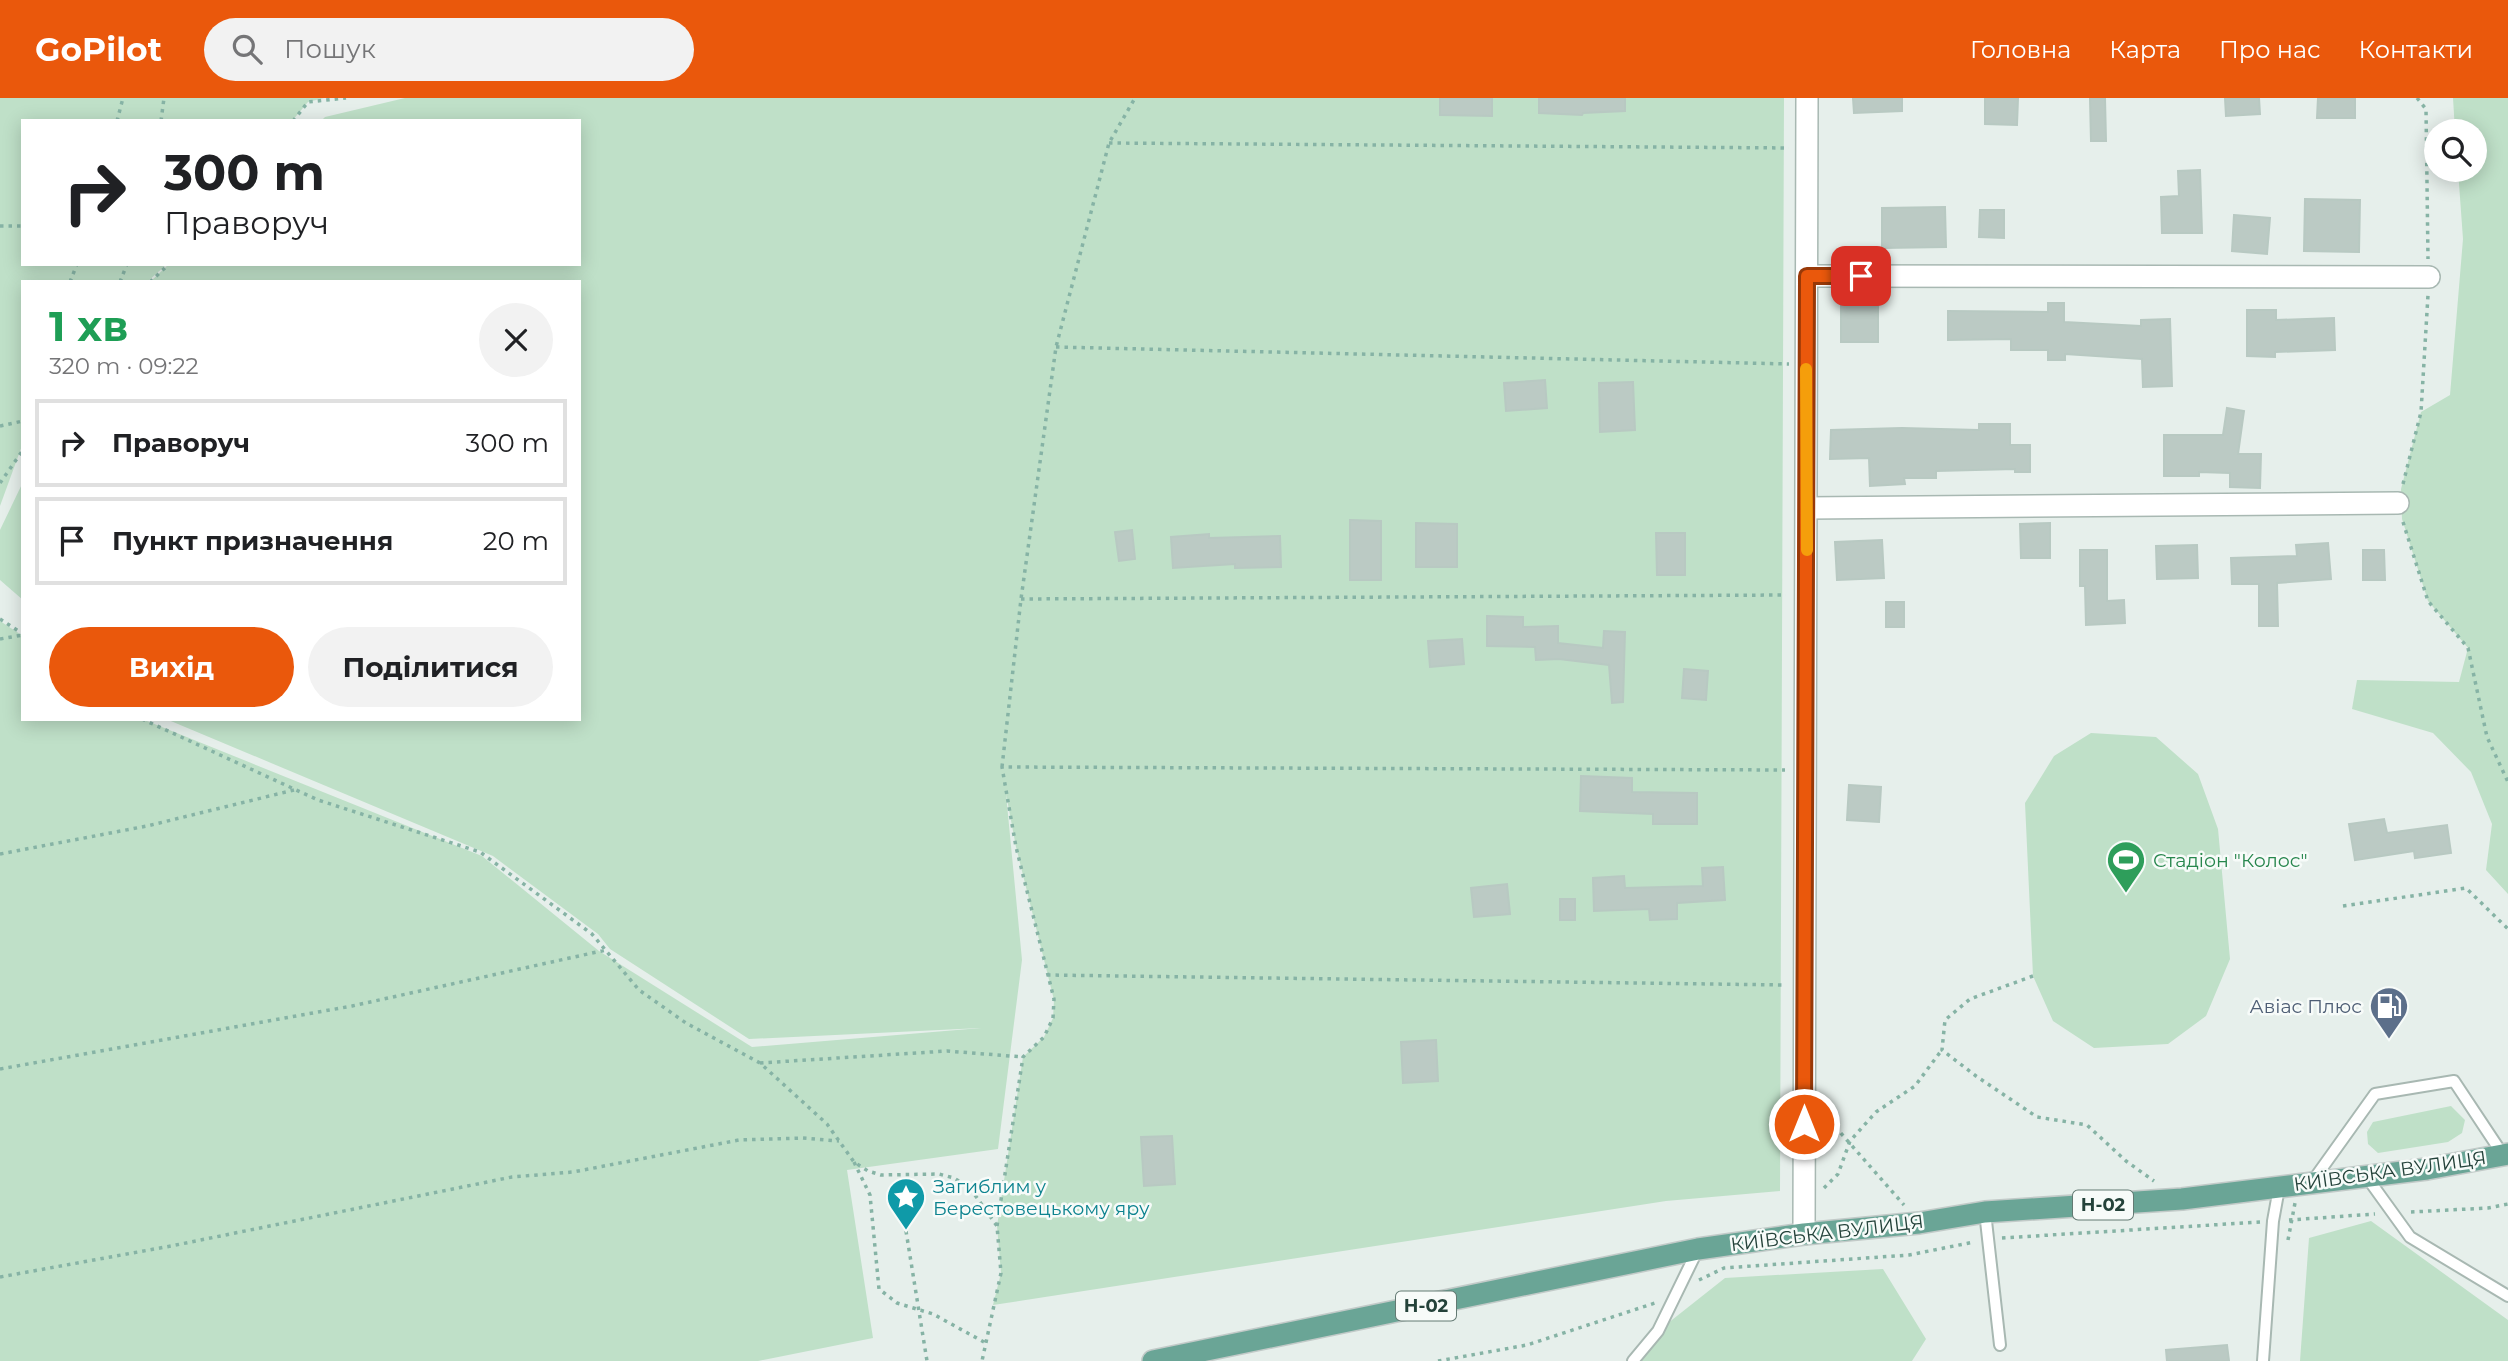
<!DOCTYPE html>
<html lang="uk">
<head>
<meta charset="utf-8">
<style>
  :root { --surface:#fff; --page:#f2f2f2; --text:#202124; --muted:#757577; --line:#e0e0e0; --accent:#ea580c }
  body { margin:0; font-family:Montserrat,sans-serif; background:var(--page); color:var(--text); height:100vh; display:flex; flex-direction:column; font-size:26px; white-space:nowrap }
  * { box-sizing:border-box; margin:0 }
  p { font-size:23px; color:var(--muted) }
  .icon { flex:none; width:38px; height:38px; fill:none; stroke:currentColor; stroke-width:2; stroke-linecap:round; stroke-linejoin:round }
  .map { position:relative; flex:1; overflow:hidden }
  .sheet { position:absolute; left:21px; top:182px; width:560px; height:441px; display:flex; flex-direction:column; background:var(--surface); border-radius:0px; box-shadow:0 4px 18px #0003 }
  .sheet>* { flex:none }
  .hud { position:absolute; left:21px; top:21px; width:560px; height:147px; border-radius:0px; box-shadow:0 4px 18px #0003; background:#fff; color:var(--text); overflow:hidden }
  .tools { position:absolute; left:2424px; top:21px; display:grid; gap:14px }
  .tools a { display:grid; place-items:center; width:63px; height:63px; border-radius:50%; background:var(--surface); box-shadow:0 4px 18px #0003; font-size:35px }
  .pin { position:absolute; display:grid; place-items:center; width:60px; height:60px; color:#fff; margin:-30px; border-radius:14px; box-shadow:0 4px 10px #0006 }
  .me { position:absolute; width:77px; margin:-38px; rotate:0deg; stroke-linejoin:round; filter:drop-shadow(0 0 5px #0008) }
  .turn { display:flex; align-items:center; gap:24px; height:147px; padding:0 28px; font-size:32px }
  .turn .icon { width:91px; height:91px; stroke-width:2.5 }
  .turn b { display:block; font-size:49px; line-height:60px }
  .round { display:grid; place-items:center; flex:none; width:74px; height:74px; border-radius:37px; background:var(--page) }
  .headline { display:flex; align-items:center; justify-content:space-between; height:119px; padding:0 28px }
  h1 { font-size:42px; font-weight:700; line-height:52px; color:#1e9e55 }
  .action { display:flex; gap:14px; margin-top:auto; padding:14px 28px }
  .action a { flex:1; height:80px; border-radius:42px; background:var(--accent); color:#fff; font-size:28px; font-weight:700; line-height:80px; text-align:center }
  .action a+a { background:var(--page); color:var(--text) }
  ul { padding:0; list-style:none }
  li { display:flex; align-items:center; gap:21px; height:88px; margin:0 14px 10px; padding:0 14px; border:4px solid var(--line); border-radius:0px }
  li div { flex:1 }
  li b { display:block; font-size:26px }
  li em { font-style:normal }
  header { display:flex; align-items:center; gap:42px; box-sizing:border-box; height:98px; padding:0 35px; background:var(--accent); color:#fff }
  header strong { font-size:33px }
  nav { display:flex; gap:38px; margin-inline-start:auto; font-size:24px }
  .search { width:490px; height:63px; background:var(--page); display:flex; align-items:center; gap:18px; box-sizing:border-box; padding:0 24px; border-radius:38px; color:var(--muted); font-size:26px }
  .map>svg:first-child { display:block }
</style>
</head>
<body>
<header>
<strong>GoPilot</strong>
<div class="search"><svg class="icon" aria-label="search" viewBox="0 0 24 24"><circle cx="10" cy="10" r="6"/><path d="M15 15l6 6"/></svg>Пошук</div>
<nav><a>Головна</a><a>Карта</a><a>Про нас</a><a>Контакти</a></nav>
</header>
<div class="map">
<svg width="2508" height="1263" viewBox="0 0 2508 1263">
  <rect width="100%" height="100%" fill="#e6efeb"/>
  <path fill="#bfe0c8" d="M0,0H324L308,4L292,23H23V166H167L147,184H23V345L0,408Z
    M405,0H1784L1780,1093L1666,1103L993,1207L1001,1175L997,1128L1023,959L1044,939L1053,920L1054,902L1016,749L1006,696L1022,862L998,1051L847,1072L873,1240L758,1263H0V523L23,538V621H142L482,758L599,853L752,949L981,930L749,941L610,851L598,836L493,758L166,621H579V184H150L169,166H579V23H321L325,19Z
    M2453,0H2508V796L2486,772L2492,726L2471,674L2433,635L2352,611L2357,582L2459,584L2468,550L2428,503L2402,421L2401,391L2421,314L2450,297L2463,141L2458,72H2474V33H2455Z
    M23,384V502L0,482V432Z
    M2091,635L2156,639L2198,676L2218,731L2230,861L2206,918L2168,946L2094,950L2053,923L2033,878L2025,705L2054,658Z
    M2451,1008L2465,1022L2462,1035L2448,1044L2378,1055L2368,1046L2367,1034L2373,1024Z
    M2371,1123L2508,1222V1263H2300L2309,1140Z
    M1883,1171L1926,1241L1912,1263H1633L1658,1233L1725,1180Z"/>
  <path fill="#bbcac4" stroke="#b8c9c2" stroke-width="2" d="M1440,0H1492V18L1440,17Z
    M1539,0H1625V13L1583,15L1582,17L1539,15Z
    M1853,0H1902V13L1854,15Z
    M1985,0H2018L2017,27L1985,26Z
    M2090,0H2105L2106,43H2091Z
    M2225,0H2259L2260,16L2226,18Z
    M2318,0H2355V20H2317Z
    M2200,72L2202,135H2162L2161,99L2179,98L2178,73Z
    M2305,101L2360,102L2359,154L2304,153Z
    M1945,109L1946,149L1882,150V110Z
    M1980,112H2004V140L1979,139Z
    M2234,117L2270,120L2267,156L2232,153Z
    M1841,205L1878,206V244H1841Z
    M2048,205H2064V224L2141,228V222L2170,221L2172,288L2143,289L2142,261L2065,256V262H2048V252H2011V241L1948,242V213L2048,214Z
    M2247,212H2276V222L2334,220L2335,252L2275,254V259L2247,258Z
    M1545,282L1547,310L1506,313L1504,285Z
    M1633,284L1635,332L1600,334L1599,285Z
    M2227,310L2244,313L2238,356H2261L2260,390L2230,389V375L2199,374V378H2164V337H2223Z
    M1979,326H2010V347H2030V374H2015V371L1936,373V380H1904L1905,386L1870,388L1869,360L1830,361L1831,332L1902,330L1979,332Z
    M1350,422L1381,423V482H1350Z
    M1416,425L1457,426V469H1416Z
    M2050,425V460H2021L2020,426Z
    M1132,432L1135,461L1119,463L1115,434Z
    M1656,435H1685V477H1657Z
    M1209,436V440L1280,438L1281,469L1235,470V466L1173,470L1171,439Z
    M1882,442L1884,480L1837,482L1835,444Z
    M2328,445L2331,481L2277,485L2278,528H2259V486H2232L2231,460L2297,458L2296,447Z
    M2197,447L2198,480L2157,481L2156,448Z
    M2080,452H2107V503L2124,502L2125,525L2086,527L2085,488H2080Z
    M2363,452H2384L2385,482H2363Z
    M1886,504H1904V529H1886Z
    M1487,518L1523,519V529L1558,528V545L1603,550L1604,533L1625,534L1623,604L1612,605L1609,567L1559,561L1536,562L1535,549L1487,548Z
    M1462,541L1464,566L1430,569L1428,543Z
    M1684,571L1708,573L1706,602L1682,600Z
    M1581,678L1632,680V694L1697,695V726H1653V716L1580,713Z
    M1849,687L1881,689L1879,724L1847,722Z
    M2384,721L2387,735L2447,727L2451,755L2415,760L2414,753L2355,762L2349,726Z
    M1723,769L1725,802L1677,805V821L1650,822L1649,811L1594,813L1593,780L1624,778L1625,790L1703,788L1702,770Z
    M1507,786L1510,816L1474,819L1471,790Z
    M1560,801H1575V822H1560Z
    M1436,942L1438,983L1403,985L1401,944Z
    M1172,1038L1175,1086L1144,1088L1141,1039Z
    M2227,1247L2229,1263H2167L2166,1252Z"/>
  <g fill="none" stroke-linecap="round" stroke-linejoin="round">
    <g stroke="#a8b8b2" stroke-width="14">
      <path id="service" d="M2366,1078L2410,1139L2508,1198
        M2312,1084L2375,996L2454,983L2503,1057
        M1985,1114L2000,1247
        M1633,1263L1658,1233L1698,1151
        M2263,1263L2273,1123L2279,1090"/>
    </g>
    <g stroke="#a8b8b2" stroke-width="24">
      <path id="minor" d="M1807,178L2429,179
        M1807,410L2398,405"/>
    </g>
    <g stroke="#a8b8b2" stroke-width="24">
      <path id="tertiary" d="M1804,1136L1807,0"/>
    </g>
    <g stroke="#c2cac8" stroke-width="24">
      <path id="primary" d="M1153,1263L1698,1151L1804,1136L1919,1125L1985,1114L2182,1101L2427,1071L2508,1056"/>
    </g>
    <path stroke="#86b3a5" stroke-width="3.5" stroke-dasharray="3.5 5" stroke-linecap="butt" d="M2417,0L2426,11L2428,161
      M117,23L123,0
      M161,23L164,0
      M293,23L308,4L346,0
      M1109,45L1789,50
      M0,128H23
      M70,184L77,166
      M120,184L127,166
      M150,184L169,166
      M1056,249L1789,266
      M0,328L23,323
      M0,385L23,352
      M2403,386L2421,314L2428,197
      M2403,424L2428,503L2468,550L2487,639L2508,684
      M1021,501L1786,497
      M0,521L23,536
      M0,541L23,537
      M142,621L318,702L480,754L592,836L639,892L686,925L760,965L827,1026L854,1064L868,1073L881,1077L939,1076L954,1080L970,1090L997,1128L1001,1175L982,1263
      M1002,669L1021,501L1056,249L1109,45L1135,0
      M0,756L147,728L294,692
      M2343,808L2466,790L2508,831
      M1047,877L1785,887
      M2033,878L1970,901L1945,922L1942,952L1976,978L2037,1019L2087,1027L2126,1063L2154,1083
      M760,965L947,953L1023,959
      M0,971L352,908L606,852
      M1824,1016L1904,1107
      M854,1064L870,1097L879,1191L897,1205L933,1216L984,1244
      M1824,1090L1838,1076L1850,1043L1876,1014L1915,988L1941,953
      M2411,1114L2488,1110L2508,1106
      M2289,1122L2375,1116
      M997,1128L1023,959L1044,939L1053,920L1054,901L1016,749L1002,669L1785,672
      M906,1133L927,1263
      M2002,1140L2260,1124
      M2288,1142L2295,1105
      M0,1179L171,1148L512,1079L573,1074L739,1042L802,1040L839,1043
      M1699,1182L1724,1170L1909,1157L1974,1144
      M1438,1263L1527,1247L1655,1205"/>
    <use href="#service" stroke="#fff" stroke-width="10"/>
    <use href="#minor" stroke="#fff" stroke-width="21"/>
    <use href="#tertiary" stroke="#fff" stroke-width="21"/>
    <use href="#primary" stroke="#6aa596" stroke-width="21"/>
  </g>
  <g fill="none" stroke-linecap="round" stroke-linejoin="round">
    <g stroke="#983908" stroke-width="18">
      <path id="route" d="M1804,1026L1807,178H1861"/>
    </g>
    <use href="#route" stroke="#ea580c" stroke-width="12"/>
    <path stroke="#f59e0b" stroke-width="12" d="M1806,271L1807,452"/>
  </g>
  <defs>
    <g id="stadium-pin" transform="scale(2.0125)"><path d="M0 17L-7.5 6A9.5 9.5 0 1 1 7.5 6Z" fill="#2e9e5b" stroke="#f7fbf9"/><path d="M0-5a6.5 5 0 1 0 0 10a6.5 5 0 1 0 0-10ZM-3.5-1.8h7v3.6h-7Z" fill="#fff"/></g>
    <g id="fuel-pin" transform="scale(2.0125)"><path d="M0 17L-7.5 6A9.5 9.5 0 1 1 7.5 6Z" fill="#5c6f8a" stroke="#f7fbf9"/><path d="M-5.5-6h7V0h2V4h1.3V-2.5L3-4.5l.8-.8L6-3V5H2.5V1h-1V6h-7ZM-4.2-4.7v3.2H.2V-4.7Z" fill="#fff"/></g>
    <g id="sight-pin" transform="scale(2.0125)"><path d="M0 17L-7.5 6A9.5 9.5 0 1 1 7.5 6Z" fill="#0f9aa8" stroke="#f7fbf9"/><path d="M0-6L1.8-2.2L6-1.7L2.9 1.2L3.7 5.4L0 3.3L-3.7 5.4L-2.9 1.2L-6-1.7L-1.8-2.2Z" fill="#fff"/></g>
  </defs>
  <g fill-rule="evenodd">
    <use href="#stadium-pin" x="2126" y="762"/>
    <use href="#fuel-pin" x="2389" y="908"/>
    <use href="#sight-pin" x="906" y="1099"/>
  </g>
  <g text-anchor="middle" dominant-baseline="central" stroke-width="5" stroke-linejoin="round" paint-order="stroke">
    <g fill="#f7fbf9" stroke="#637a73" stroke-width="2">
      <rect x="2073" y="1092.5" width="60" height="29" rx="5"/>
      <rect x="1396" y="1193.5" width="60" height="29" rx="5"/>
    </g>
    <g font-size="18" font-weight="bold" fill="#24423a">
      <text x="2103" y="1107">Н-02</text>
      <text x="1426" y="1208">Н-02</text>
    </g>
    <g font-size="19" fill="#27864d" stroke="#f7fbf9" text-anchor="start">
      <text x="2153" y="762">Стадіон "Колос"</text>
    </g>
    <g font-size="19" fill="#4e5e75" stroke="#f7fbf9" text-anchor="end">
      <text x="2362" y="908">Авіас Плюс</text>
    </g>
    <g font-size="19" fill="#24423a" stroke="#f7fbf9">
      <text transform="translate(2390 1073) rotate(-8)">КИЇВСЬКА ВУЛИЦЯ</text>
      <text transform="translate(1827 1135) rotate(-7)">КИЇВСЬКА ВУЛИЦЯ</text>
    </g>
    <g font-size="19" fill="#0d838f" stroke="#f7fbf9" text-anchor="start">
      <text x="933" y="1088">Загиблим у<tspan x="933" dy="22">Берестовецькому яру</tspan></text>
    </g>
  </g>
</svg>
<div class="tools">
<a><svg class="icon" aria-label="search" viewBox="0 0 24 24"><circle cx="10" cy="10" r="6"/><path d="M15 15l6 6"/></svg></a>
</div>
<div class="pin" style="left:1861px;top:178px;background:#d93025"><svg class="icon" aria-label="arrive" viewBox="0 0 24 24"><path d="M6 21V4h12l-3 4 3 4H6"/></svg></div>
<svg class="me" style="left:1804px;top:1026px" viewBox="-20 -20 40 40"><circle r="17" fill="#ea580c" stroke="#fff" stroke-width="3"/><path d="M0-11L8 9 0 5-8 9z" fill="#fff"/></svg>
<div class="hud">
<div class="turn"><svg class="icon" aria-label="right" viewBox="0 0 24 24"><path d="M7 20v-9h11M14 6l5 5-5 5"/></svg><div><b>300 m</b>Праворуч</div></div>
</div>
<section class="sheet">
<div class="headline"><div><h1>1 хв</h1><p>320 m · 09:22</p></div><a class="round"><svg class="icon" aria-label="close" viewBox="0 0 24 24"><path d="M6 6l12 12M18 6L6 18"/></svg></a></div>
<ul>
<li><svg class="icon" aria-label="right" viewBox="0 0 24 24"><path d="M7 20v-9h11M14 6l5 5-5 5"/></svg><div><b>Праворуч</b></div><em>300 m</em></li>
<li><svg class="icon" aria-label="arrive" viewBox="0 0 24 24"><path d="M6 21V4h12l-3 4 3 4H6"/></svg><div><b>Пункт призначення</b></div><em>20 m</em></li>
</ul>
<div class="action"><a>Вихід</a><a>Поділитися</a></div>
</section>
</div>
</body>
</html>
